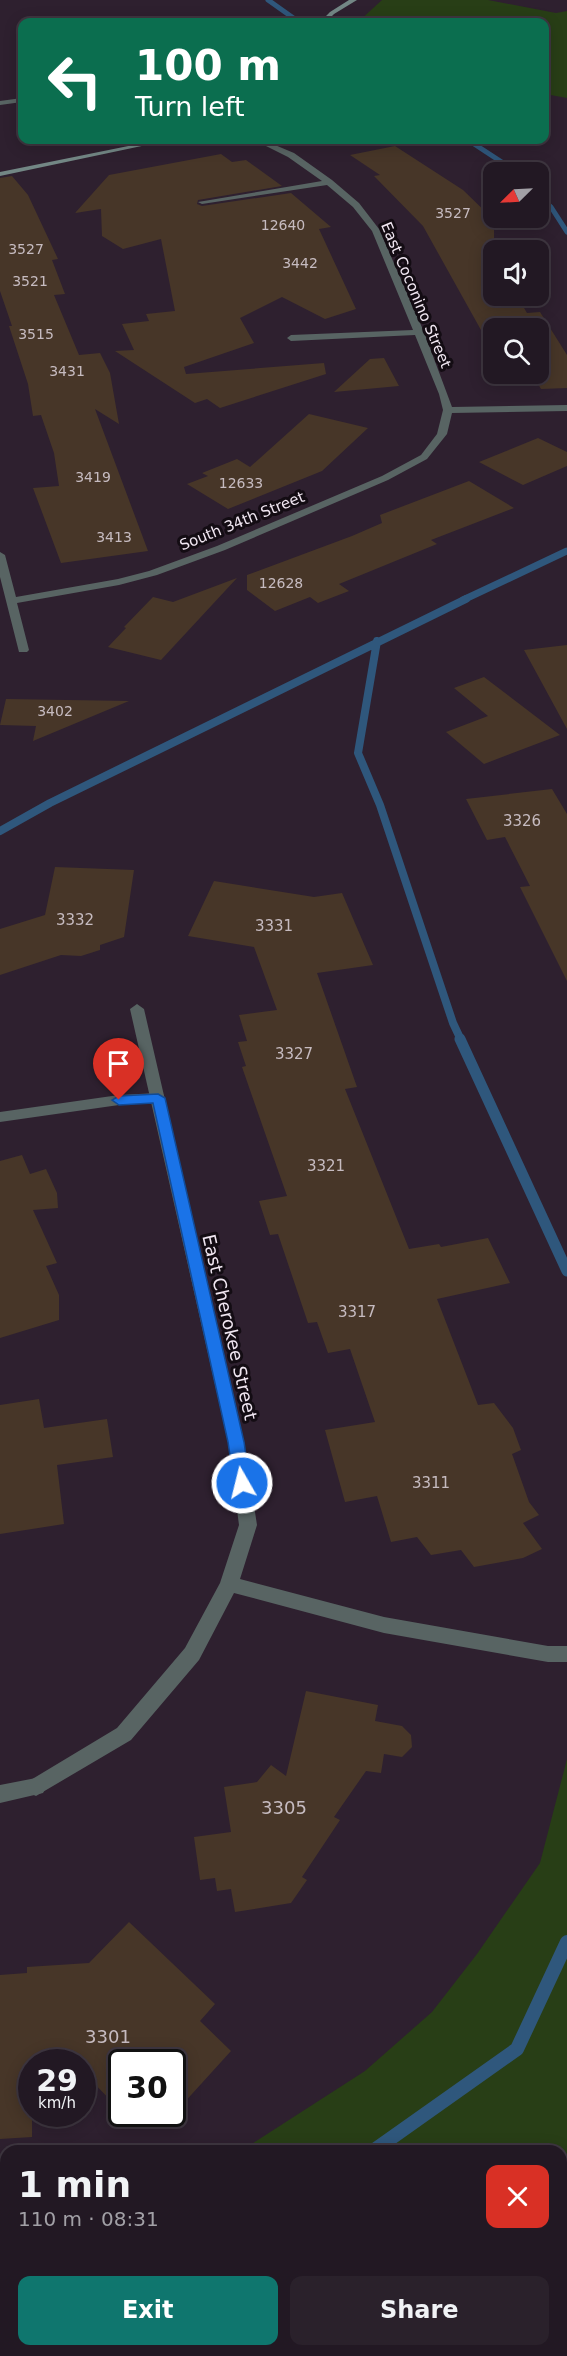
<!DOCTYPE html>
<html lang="en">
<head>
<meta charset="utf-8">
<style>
  :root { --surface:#221823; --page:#2a212b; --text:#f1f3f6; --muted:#a2a0a6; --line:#3f3741; --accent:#0f766e }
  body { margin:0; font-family:"DejaVu Sans",sans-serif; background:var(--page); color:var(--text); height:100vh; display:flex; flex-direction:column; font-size:22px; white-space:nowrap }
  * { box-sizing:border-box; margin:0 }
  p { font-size:20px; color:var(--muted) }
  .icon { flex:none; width:33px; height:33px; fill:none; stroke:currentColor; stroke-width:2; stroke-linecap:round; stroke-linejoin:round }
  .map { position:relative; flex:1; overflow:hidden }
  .sheet { position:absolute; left:0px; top:2145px; width:567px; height:212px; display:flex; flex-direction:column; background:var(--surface); border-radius:18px 18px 0 0; box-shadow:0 3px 15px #0003,0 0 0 2px var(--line) }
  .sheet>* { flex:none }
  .banner { position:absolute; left:18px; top:18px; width:531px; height:126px; border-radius:12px; box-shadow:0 3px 15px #0003,0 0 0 2px var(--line); background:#0b6e4f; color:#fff; overflow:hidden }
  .needle { width:39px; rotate:246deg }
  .tools { position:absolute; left:483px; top:162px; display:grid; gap:12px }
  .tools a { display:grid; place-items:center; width:66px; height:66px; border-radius:12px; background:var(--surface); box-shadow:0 3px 15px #0003,0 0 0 2px var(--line); font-size:30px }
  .speed { position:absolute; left:18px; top:2049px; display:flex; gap:12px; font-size:30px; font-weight:700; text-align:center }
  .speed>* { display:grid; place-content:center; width:78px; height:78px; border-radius:50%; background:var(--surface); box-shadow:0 3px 15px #0003,0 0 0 2px var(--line); line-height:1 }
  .speed small { font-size:15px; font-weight:400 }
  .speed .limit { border:3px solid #111; border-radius:9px; background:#fff; color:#111 }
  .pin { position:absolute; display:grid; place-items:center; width:51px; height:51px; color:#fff; margin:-62px -26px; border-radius:50% 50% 50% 0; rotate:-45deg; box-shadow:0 0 6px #0007 }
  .pin .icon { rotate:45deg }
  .me { position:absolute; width:66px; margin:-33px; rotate:352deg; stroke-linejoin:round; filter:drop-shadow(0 0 4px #0008) }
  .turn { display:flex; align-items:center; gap:21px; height:126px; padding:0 18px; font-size:27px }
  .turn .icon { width:78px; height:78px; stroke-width:2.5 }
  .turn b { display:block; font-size:42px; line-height:51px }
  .round { display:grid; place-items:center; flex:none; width:63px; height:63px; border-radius:12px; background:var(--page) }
  .head { display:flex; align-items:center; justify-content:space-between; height:102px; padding:0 18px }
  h1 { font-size:36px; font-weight:700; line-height:45px }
  .button { display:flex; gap:12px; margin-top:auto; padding:12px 18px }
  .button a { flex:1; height:69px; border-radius:12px; background:var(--accent); color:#fff; font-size:24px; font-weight:700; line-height:69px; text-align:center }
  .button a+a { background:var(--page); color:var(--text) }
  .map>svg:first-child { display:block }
</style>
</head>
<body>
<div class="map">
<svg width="567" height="2356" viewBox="0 0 567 2356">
  <rect width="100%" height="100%" fill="#2e202f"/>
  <path fill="#283e16" d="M382,0H488L556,13L567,11V98L545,94L544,22H358Z
    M567,1759V2356H0V2274L6,2271V2350H561V2151H241L365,2071L432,2012L477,1954L540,1863Z"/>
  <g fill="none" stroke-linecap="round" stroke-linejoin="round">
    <path stroke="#2f577c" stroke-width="5" d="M268,0L299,22
      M468,140L517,172
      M538,195L551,207L567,232"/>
    <path stroke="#2f577c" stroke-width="7" d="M463,600L567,551"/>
    <path stroke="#2f577c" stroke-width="8" d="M377,641L358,753L380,805L453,1023L461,1040
      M0,831L50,803L466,599"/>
    <path stroke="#2f577c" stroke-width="11" d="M460,1039L567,1271"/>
    <path stroke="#2f577c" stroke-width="14" d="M373,2151L517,2049L567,1942
      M28,2356L39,2350"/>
  </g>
  <path fill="#473628" d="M395,146L463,190L494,220V296H517L527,313L540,312L567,355V388L541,389L534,377L503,380L499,374H538V328H494V363L486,348H491L423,226L374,176L380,175L350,155Z
    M221,154L232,162L246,160L282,186L198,200L197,204L202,206L291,193L331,227L319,229L356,309L325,319L282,297L240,318L254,343L184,367L186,374L324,363L326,374L220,408L207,399L195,403L115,351L134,350L122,324L149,321L146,314L175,311L161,239L123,249L102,236L101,209L75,213L109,175Z
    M12,176L28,195L58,259L52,260L65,294L54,295L79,355L100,353L110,373L119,424L95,409L148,551L61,563L33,488L59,486L54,453L41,415L33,416L28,384L9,326H12L0,291V178Z
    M384,358L399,386L334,392L370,359Z
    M309,414L368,428L322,471L228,509L187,484L208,476L202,473L237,459L250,467Z
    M538,438L567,452V466L523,485L479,462Z
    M469,481L514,508L431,540L437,544L339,584L349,591L318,603L310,597L275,611L247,590V575L352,536L382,523L380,515Z
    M237,578L161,660L108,647L126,628L124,627L153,597L173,602Z
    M567,645V729L524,650Z
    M484,677L560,735L484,764L446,732L488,716L454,688Z
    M6,699L129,701L33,741L36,726L0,725Z
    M552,789L567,814V981L520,887L530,886L505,837L487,840L466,799Z
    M55,867L134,870L124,937L100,945V950L81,956L61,955L0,975V929L45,915Z
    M214,881L314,897L342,893L373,965L317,973L357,1087L345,1089L409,1249L439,1244L441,1247L488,1238L510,1283L437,1299L478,1405L494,1403L513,1428L521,1450L512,1454L529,1502L539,1515L523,1523L542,1549L523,1558L474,1567L461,1550L431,1555L417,1537L391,1542L377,1496L345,1502L325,1430L375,1422L350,1349L328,1353L317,1322L308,1323L278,1234L270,1235L259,1201L287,1196L242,1067L246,1066L238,1042L247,1041L239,1015L277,1010L254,947L188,936Z
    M22,1155L30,1174L46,1169L57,1193L58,1208L33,1210L57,1263L46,1266L59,1295V1320L0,1338V1161Z
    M39,1399L44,1428L107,1419L113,1457L57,1465L64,1524L0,1534V1405Z
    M306,1691L378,1705L375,1721L402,1726L411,1735L412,1747L402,1757L384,1754L381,1773L366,1771L334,1817L340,1820L302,1877L307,1880L291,1903L235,1912L231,1889L217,1891L215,1878L200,1880L194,1837L231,1832L224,1787L257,1782L271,1765L286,1776Z
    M129,1922L215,2004L200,2021L231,2051L172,2116V2062H122V2112L82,2071V2062H32V2137L0,2139V1975L27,1973V1967L89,1963Z"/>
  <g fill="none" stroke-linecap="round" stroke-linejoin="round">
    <path fill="#586463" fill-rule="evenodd" d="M158,1093L163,1094L165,1098L163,1102L119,1105L0,1122V1112L119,1095Z
      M36,1778L43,1781L46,1787L43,1793L0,1803V1785Z"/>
    <path fill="#586463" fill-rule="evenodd" d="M124,17L130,22H124L121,19Z
      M22,98V102L0,105V101Z
      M254,140H263L294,153L332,180L359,203L379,229L424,332L452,407L567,405V411L452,413L447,434L427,459L388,480L225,550L157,575L119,585L17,603L29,650L27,652H19L0,577V552L5,555L16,597L118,579L149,571L217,546L382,476L421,455L437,434L443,410L439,394L415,335L291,341L287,338L291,335L413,330L372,231L353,207L327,185L202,204L198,202L322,181L288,157Z
      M137,1004L144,1009L244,1442L257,1525L240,1579L384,1617L548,1646H567V1662H548L384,1633L234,1593L199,1660L131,1740L36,1796L29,1793L26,1787L29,1781L117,1728L185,1648L220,1583L239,1525L228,1442L130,1009Z"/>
    <path fill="#738785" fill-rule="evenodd" d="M349,0H357L334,14L326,22H320L330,12Z
      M158,140H170L0,176V172Z"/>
  </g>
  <path fill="#1a73e8" stroke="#114b97" stroke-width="1.5" d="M158,1094L165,1098L244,1442L250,1483L248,1488L242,1490L237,1488L234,1483L228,1442L153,1103L119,1105L112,1100L119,1096Z"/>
  <g text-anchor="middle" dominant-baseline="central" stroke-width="6" stroke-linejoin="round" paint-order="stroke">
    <g font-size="14" fill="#c6bbc0">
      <text x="453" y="213">3527</text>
      <text x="283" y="225">12640</text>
      <text x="26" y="249">3527</text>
      <text x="300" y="263">3442</text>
      <text x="30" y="281">3521</text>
      <text x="36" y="334">3515</text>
      <text x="67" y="371">3431</text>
      <text x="93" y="477">3419</text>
      <text x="241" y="483">12633</text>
      <text x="114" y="537">3413</text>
      <text x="281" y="583">12628</text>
      <text x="55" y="711">3402</text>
    </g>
    <g font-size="15" fill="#f1e7f2" stroke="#130c13">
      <text transform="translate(416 295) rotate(67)">East Coconino Street</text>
      <text transform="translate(242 521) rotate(-22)">South 34th Street</text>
    </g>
    <g font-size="15" fill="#c6bbc0">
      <text x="522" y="821">3326</text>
      <text x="75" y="920">3332</text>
      <text x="274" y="926">3331</text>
      <text x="294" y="1054">3327</text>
      <text x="326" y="1166">3321</text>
      <text x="357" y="1312">3317</text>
      <text x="431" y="1483">3311</text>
    </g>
    <g font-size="18" fill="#f1e7f2" stroke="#130c13">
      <text transform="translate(230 1327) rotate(77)">East Cherokee Street</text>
    </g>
    <g font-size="18" fill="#c6bbc0">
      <text x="284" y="1807">3305</text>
      <text x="108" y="2036">3301</text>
    </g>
  </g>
</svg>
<div class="tools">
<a><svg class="needle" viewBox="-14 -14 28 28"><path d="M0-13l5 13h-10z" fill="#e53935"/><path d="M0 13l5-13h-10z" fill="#a2a0a6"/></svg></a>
<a><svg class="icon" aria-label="sound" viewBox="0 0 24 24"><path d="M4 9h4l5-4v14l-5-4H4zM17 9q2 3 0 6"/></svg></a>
<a><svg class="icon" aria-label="search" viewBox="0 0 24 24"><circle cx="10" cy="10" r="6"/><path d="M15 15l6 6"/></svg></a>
</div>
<div class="speed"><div>29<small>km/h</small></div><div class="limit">30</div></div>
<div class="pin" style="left:119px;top:1100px;background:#d93025"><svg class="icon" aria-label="arrive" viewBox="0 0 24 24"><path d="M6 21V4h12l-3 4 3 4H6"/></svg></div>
<svg class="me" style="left:242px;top:1483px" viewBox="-20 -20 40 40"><circle r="17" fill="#1a73e8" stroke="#fff" stroke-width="3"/><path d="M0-11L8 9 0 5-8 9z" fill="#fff"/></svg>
<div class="banner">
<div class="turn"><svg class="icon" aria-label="left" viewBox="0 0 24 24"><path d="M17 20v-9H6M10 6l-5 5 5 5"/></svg><div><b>100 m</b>Turn left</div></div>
</div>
<section class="sheet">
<div class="head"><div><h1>1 min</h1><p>110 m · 08:31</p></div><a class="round" style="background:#d93025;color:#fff"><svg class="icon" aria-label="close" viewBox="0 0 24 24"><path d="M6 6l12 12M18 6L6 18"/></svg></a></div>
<div class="button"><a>Exit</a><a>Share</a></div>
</section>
</div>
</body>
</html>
